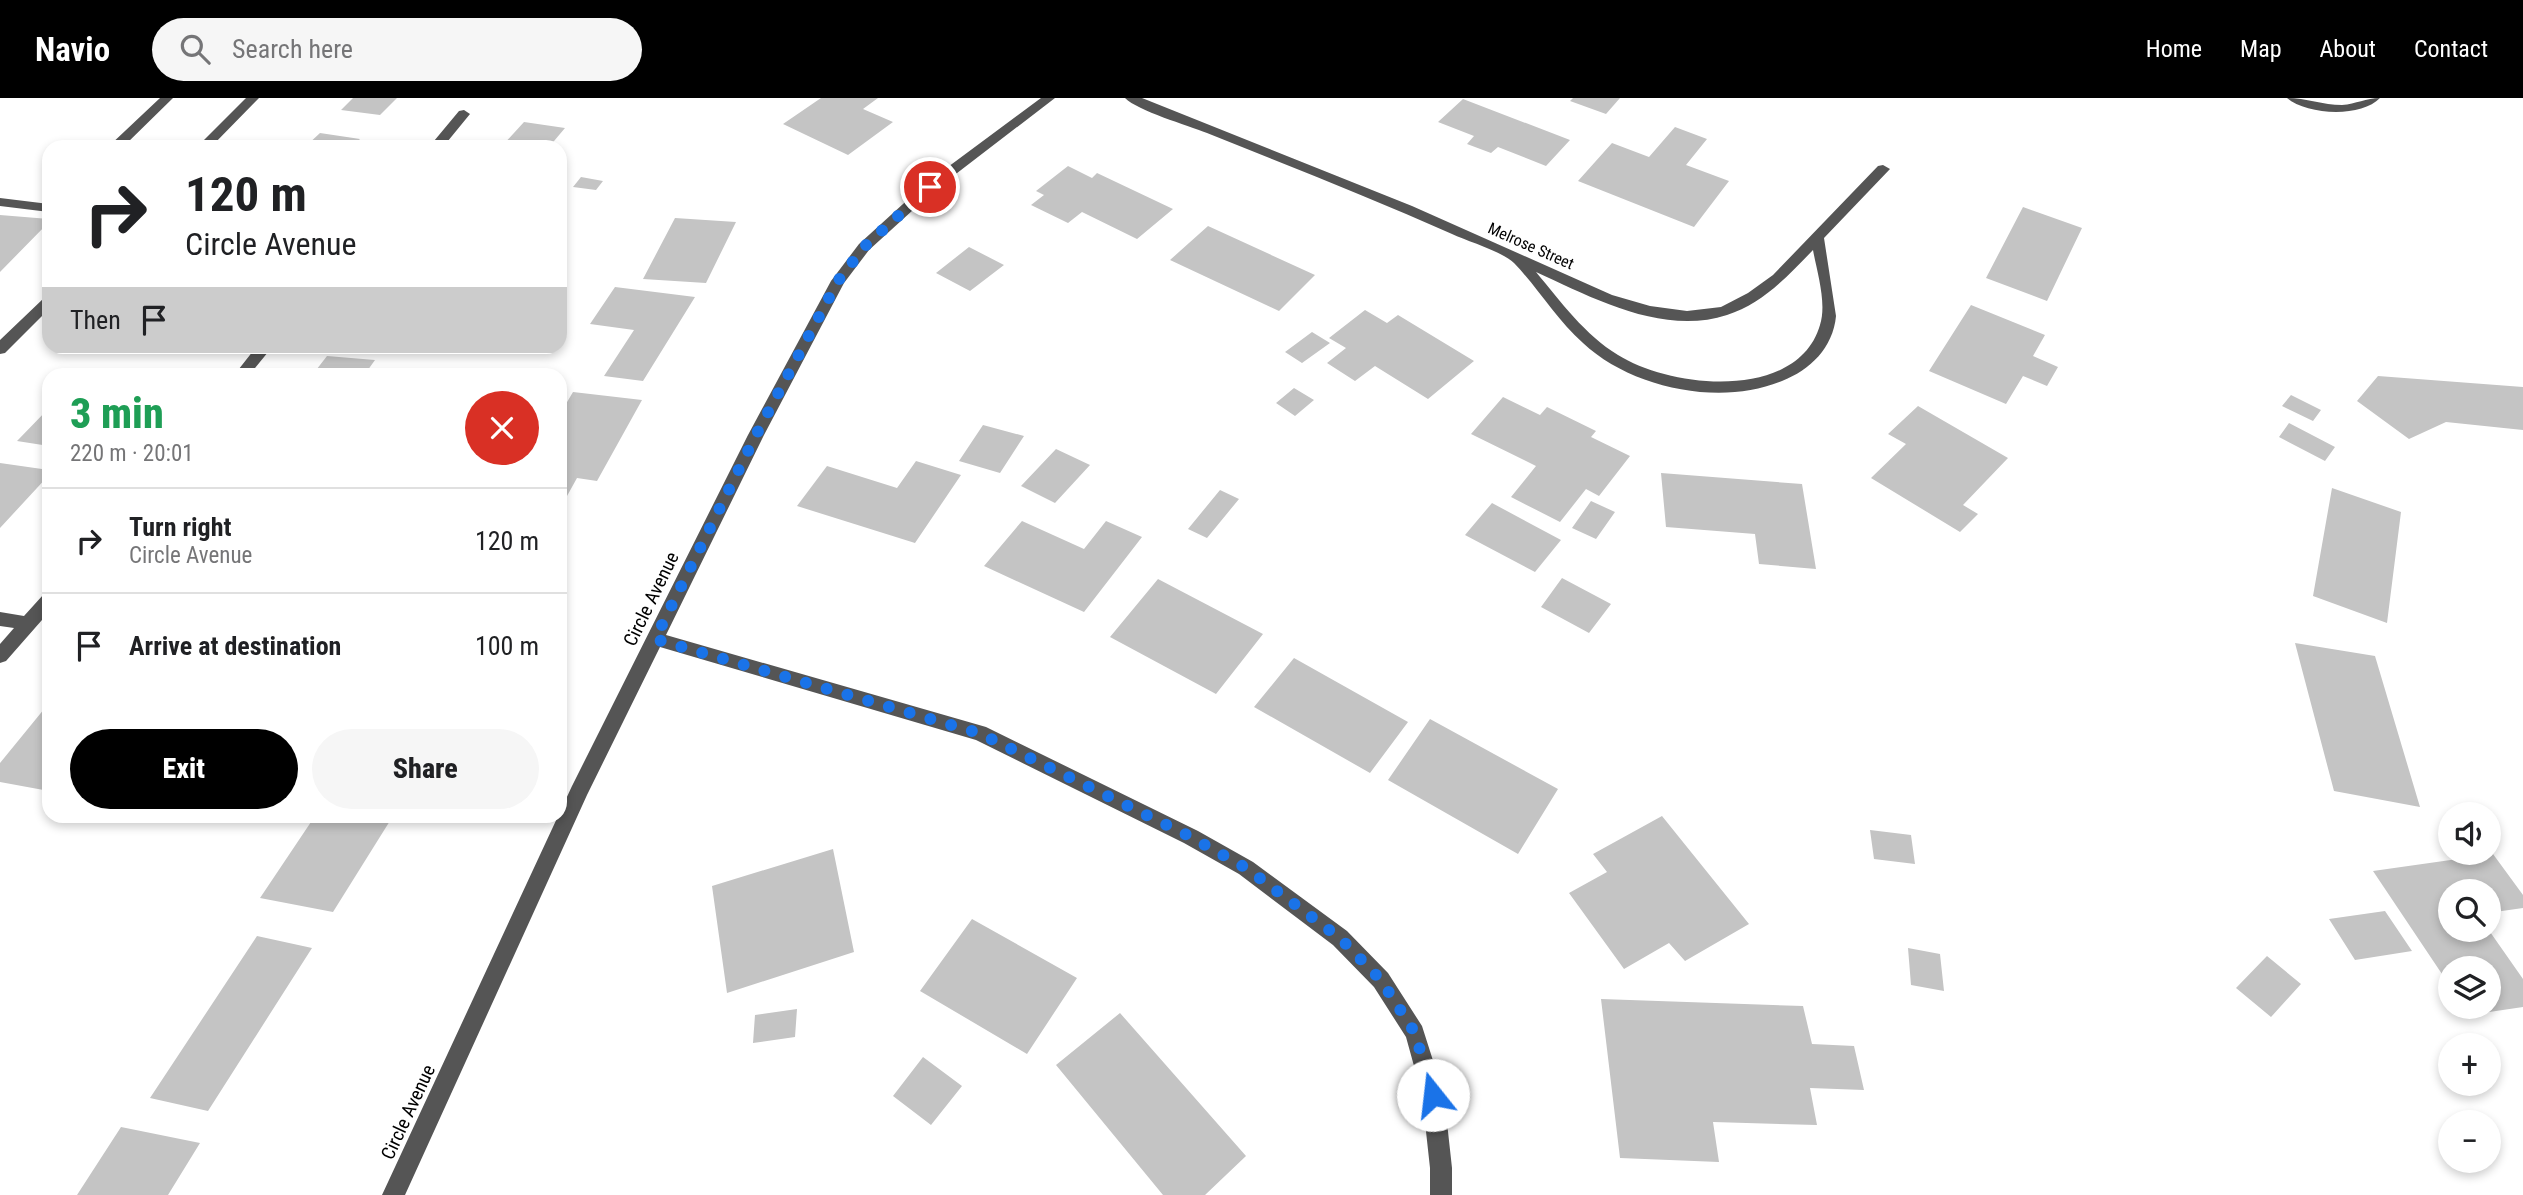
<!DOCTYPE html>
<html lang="en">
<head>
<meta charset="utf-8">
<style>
  :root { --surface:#fff; --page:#f6f6f6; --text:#202124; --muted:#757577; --line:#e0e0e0; --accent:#000 }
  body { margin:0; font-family:"Roboto Condensed",sans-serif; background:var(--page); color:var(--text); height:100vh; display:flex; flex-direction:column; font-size:26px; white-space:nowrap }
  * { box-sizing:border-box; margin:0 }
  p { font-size:23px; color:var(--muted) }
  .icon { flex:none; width:38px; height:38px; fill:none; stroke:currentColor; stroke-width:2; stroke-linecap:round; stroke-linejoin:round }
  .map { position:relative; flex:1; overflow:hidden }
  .side { position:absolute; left:42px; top:270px; width:525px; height:455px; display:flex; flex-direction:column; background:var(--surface); border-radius:21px; box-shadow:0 4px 10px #0003 }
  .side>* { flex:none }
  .top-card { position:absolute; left:42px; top:42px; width:525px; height:214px; border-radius:21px; box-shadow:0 4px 10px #0003; background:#fff; color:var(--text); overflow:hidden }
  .buttons { position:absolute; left:2438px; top:704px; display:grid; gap:14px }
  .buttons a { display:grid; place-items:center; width:63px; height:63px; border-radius:50%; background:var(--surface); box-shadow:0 4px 10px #0003; font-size:35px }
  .pin { position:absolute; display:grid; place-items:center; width:60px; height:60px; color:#fff; margin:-30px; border:4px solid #fff; border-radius:50%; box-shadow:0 2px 7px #0007 }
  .me { position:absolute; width:77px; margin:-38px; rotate:344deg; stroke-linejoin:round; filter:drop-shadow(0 0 5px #0008) }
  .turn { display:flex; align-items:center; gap:24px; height:147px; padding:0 28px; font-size:32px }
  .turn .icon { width:91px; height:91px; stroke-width:2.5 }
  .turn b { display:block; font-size:49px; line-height:60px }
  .then { display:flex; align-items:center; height:66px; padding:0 28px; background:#0003; gap:14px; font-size:26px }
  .round { display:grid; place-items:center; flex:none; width:74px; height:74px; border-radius:37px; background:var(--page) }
  .head { display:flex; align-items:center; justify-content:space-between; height:119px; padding:0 28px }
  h1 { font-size:42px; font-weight:800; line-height:52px; color:#1e9e55 }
  .action { display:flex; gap:14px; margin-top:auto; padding:14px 28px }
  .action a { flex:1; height:80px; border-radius:42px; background:var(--accent); color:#fff; font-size:28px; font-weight:800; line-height:80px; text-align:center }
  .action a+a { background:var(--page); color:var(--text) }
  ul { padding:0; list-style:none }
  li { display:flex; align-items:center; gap:21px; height:105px; padding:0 28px; border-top:2px solid var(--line) }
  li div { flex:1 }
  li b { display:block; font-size:26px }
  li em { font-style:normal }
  header { display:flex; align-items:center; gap:42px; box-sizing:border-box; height:98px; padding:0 35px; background:var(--accent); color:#fff }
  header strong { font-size:33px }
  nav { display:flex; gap:38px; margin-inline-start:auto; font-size:24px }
  .search { width:490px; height:63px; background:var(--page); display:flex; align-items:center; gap:18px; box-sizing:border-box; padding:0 24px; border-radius:38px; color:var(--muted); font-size:26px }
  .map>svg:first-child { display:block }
</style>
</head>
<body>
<header>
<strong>Navio</strong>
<div class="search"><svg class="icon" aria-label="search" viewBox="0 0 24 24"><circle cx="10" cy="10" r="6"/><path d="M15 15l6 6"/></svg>Search here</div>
<nav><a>Home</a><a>Map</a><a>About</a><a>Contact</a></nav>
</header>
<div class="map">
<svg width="2523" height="1097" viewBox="0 0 2523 1097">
  <rect width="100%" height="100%" fill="#fff"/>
  <path fill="#c4c4c4" d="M353,0H397L380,17L341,12Z
    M821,0H878L863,11L893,24L848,57L783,26Z
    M1573,0H1620L1606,16L1570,3Z
    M1463,1L1570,42L1546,68L1498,49L1491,55L1467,46L1474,38L1438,24Z
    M524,24L565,30L549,49H501Z
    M1675,29L1707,41L1686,67L1729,83L1694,129L1578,83L1612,45L1649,59Z
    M320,35L360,41L352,49H305Z
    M1068,68L1092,80L1097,75L1173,111L1137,141L1082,114L1068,125L1031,107L1044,97L1036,93Z
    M581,79L603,83L596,92L573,89Z
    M2023,109L2082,130L2047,203L1986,180Z
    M0,117L49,121V124L0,174Z
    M675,120L736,124L706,185L643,181Z
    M1208,128L1315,177L1279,213L1170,162Z
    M969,149L1004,167L970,193L936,175Z
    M615,189L695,199L643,283L604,278L634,232L590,226Z
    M1971,207L2045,237L2033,258L2058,269L2047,288L2023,278L2006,306L1929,273Z
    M1365,212L1387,225L1398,217L1474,263L1428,301L1375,268L1355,283L1327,265L1346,250L1329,240Z
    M1312,234L1330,245L1302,265L1285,254Z
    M327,258L375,262L365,276H313Z
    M89,270L121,275V276H83Z
    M2378,278L2523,289V332L2446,324L2409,341L2357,303Z
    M1294,290L1314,302L1295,318L1276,305Z
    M573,294L642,302L597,383L577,380L567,398H560V316Z
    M2291,297L2321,312L2313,323L2282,308Z
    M1503,299L1540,317L1547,309L1596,333L1591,339L1630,358L1599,398L1586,391L1560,424L1511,399L1536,368L1471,336Z
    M1918,308L2008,360L1963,407L1978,416L1960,434L1871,380L1906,346L1888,336Z
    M49,310V348L17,343Z
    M2289,325L2335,349L2325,363L2279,339Z
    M983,327L1024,338L1000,375L959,363Z
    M1056,351L1090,367L1055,405L1021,388Z
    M916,363L961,377L915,445L797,408L827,368L897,390Z
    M0,365L49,372V377L0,430Z
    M1661,375L1802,386L1816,471L1759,466L1755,436L1666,429Z
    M2332,390L2401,414L2387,525L2313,498Z
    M1220,392L1239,401L1207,440L1188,431Z
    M1591,403L1615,414L1596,441L1572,430Z
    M1492,405L1561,442L1535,474L1465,437Z
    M1022,423L1084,451L1106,423L1142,439L1084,514L984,468Z
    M1562,480L1611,506L1589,535L1541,509Z
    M1158,481L1263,536L1216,596L1110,539Z
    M2295,545L2375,558L2420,709L2334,693Z
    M1294,560L1408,624L1370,675L1254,609Z
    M49,605V693L0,684V665Z
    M1430,621L1558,691L1518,756L1388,682Z
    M315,718H393L333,814L260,800Z
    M1662,718L1749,826L1685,863L1669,845L1624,871L1569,795L1607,774L1593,756Z
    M1870,732L1911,737L1915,766L1874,761Z
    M833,751L854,854L727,895L712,788Z
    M2493,756L2523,797V810L2488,815V793H2450V831H2488L2523,881V909L2469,917L2464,908H2488V870H2450V888L2373,773Z
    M2385,813L2412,853L2355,862L2329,821Z
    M972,821L1077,880L1027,956L920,893Z
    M257,838L312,850L208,1013L150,1000Z
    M1908,850L1940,856L1944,893L1911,887Z
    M2267,858L2301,886L2271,919L2236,890Z
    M1601,901L1803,908L1812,946L1854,948L1864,992L1810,990L1817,1027L1713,1024L1719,1064L1620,1060Z
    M797,911L795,939L753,945L755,917Z
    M1120,915L1246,1058L1205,1097H1163L1056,967Z
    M923,959L962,988L931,1027L893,998Z
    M121,1029L200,1045L168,1097H77Z"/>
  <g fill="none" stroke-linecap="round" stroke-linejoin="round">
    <path fill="#555" fill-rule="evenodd" d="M160,0H173L123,49H108Z
      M246,0H259L211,49H197Z
      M1041,0H1055L935,92L869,152L844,185L764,337L666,537L986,629L1198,733L1253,764L1347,833L1388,875L1422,928L1444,997L1452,1070V1097H1430V1070L1422,997L1406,939L1374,889L1333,847L1239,776L1184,745L976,642L660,549L587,697L405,1097H382L572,688L748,337L831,183L859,146L925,86Z
      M1125,0H1142L1412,108L1612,197L1650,208L1687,213L1721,209L1748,195L1773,177L1878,68L1883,67L1890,71L1824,140L1836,218C1833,250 1810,272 1782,283C1720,309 1631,290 1583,245C1556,221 1538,190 1514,165C1503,154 1467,143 1452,136C1371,100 1289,68 1207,35C1187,27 1138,13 1125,0ZM1813,152C1817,174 1827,205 1820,227C1798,303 1672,291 1618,257C1585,237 1561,204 1536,174C1593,200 1663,238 1727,217C1762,206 1788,178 1813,152Z
      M2287,0C2306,0 2323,7 2342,7C2356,6 2366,0 2380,0C2361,20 2307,17 2287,0Z
      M464,12L470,16L443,49H429L459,13Z
      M0,100L49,106V114L0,108Z
      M49,198V211L5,255L0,256V242L44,200Z
      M257,248H273L250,276H235Z
      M49,495V514L6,563L0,565V546L14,530L0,528V514L24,518L43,497Z"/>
  </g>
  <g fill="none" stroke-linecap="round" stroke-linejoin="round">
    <path stroke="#1a73e8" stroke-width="12" stroke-dasharray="0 21.6" d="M930,89L864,149L838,183L756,337L655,541L979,635L1191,739L1246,770L1340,840L1381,882L1415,935L1433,997"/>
  </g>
  <g text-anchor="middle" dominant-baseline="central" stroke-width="5" stroke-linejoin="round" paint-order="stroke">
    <g font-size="16" fill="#000" stroke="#fff">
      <text transform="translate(1531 148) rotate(24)">Melrose Street</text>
    </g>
    <g font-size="19" fill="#000" stroke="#fff">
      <text transform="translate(651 501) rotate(-64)">Circle Avenue</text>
      <text transform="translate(408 1014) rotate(-65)">Circle Avenue</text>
    </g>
  </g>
</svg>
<div class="buttons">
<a><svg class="icon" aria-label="sound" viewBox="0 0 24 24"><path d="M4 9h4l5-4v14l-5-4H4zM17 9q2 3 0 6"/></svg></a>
<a><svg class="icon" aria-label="search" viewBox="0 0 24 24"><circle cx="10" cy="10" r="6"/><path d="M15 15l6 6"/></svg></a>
<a><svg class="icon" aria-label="layers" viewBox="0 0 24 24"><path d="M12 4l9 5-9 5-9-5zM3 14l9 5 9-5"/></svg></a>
<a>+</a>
<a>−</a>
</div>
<div class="pin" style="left:930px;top:89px;background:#d93025"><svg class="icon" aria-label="arrive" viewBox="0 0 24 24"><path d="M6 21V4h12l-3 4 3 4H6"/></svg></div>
<svg class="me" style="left:1433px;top:997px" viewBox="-20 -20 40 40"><circle r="19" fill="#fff"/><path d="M0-13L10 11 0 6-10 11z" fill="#1a73e8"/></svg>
<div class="top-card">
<div class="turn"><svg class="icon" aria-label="right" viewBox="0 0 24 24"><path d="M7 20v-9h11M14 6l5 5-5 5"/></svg><div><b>120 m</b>Circle Avenue</div></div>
<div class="then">Then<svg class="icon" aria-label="arrive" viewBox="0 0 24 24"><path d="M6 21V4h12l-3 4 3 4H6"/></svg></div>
</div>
<section class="side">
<div class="head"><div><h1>3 min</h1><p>220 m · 20:01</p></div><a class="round" style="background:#d93025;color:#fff"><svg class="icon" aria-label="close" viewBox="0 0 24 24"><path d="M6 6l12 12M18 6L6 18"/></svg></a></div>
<ul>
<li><svg class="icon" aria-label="right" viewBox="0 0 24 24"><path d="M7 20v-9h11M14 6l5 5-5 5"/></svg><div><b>Turn right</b><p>Circle Avenue</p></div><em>120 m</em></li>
<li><svg class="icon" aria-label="arrive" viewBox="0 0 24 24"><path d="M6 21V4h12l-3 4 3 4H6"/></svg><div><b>Arrive at destination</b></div><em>100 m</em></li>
</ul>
<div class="action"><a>Exit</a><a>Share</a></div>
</section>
</div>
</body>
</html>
